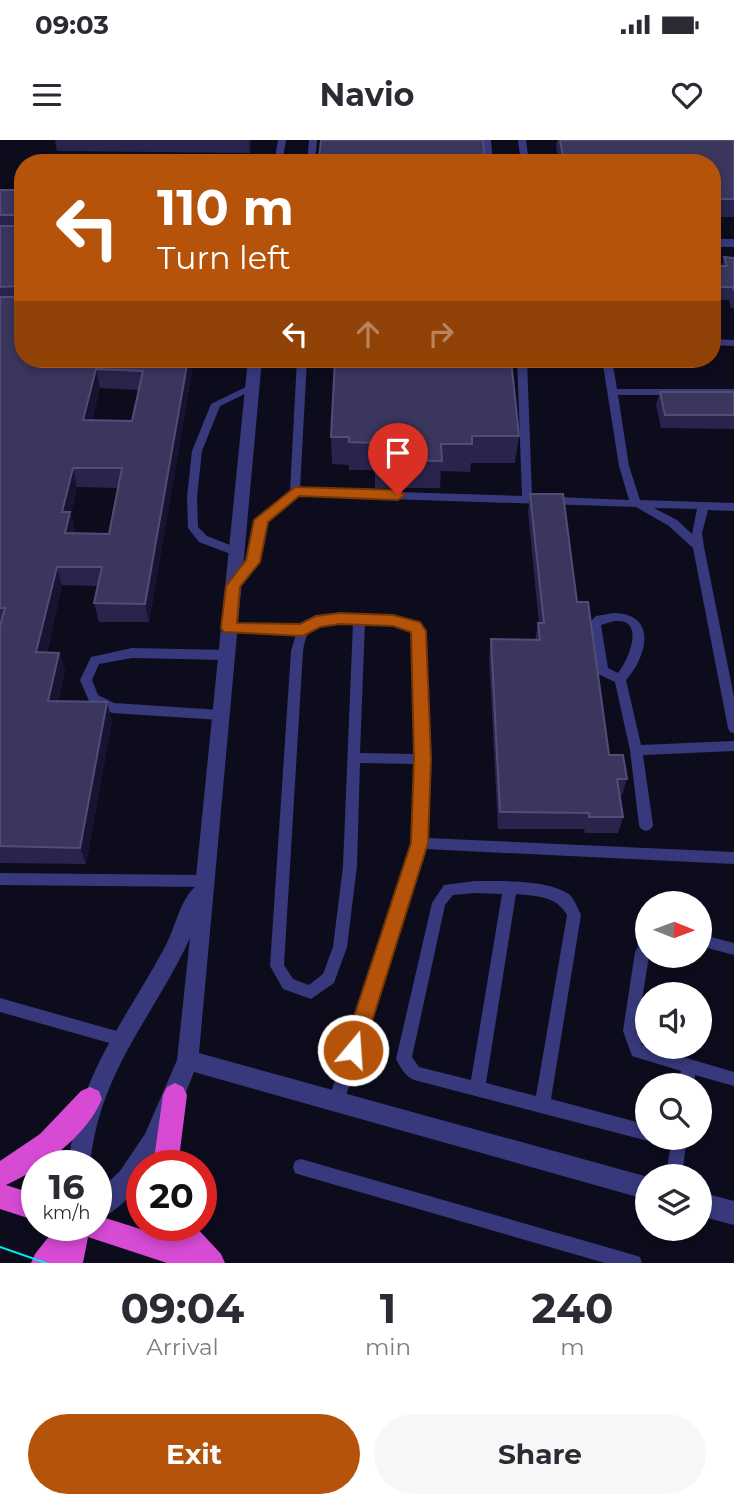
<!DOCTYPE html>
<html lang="en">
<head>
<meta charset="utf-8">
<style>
  :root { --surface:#fff; --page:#f7f7f7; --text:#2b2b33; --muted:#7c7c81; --accent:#b45309 }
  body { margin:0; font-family:Montserrat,sans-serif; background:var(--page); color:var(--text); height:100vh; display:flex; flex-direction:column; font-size:26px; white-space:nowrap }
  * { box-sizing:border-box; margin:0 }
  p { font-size:23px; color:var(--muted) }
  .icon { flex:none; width:38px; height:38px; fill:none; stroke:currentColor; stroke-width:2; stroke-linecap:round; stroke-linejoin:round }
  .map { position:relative; height:1123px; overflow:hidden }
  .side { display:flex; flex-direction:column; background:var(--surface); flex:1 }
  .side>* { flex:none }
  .hud { position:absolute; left:14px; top:14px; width:707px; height:214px; border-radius:28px; box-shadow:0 4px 10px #0003; background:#b45309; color:#fff; overflow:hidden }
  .needle { width:46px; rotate:91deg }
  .fabs { position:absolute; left:635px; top:751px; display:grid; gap:14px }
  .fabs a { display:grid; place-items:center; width:77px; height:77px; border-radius:50%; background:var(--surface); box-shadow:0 4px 10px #0003; font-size:35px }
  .speed { position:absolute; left:21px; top:1010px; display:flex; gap:14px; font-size:35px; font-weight:700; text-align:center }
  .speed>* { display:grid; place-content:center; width:91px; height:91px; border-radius:50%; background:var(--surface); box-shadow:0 4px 10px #0003; line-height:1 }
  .speed small { font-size:18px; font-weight:400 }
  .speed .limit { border:10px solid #d22; background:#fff; color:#111 }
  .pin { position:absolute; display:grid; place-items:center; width:60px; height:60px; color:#fff; margin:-72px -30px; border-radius:50% 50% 50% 0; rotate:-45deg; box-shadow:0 0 7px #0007 }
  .pin .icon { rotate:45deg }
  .me { position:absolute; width:77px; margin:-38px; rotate:18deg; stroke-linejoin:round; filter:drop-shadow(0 0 5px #0008) }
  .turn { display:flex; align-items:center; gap:24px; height:147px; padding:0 28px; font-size:32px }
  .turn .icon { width:91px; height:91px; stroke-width:2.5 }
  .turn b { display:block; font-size:49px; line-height:60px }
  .lanes { display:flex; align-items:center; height:66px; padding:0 28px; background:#0003; justify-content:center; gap:35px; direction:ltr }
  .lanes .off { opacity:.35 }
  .eta { display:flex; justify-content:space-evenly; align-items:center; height:119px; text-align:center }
  .eta b { font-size:42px; font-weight:700; line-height:49px }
  .cta { display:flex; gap:14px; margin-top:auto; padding:14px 28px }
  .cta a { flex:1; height:80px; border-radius:42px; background:var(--accent); color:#fff; font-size:28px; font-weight:700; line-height:80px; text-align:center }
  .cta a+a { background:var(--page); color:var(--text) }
  .status { display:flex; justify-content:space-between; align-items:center; height:49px; padding:0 35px; background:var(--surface); direction:ltr }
  .status svg { height:19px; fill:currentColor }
  header { display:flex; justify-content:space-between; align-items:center; height:91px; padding:0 28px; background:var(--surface); font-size:32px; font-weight:700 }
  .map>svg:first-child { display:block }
</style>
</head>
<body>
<div class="status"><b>09:03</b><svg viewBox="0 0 49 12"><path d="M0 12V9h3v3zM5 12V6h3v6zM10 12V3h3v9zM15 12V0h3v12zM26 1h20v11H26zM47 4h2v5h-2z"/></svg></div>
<header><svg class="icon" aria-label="menu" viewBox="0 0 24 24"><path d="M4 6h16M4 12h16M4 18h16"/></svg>Navio<svg class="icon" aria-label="heart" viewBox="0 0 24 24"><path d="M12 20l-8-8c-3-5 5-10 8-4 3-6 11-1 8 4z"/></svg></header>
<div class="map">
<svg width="734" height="1123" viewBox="0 0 734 1123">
  <rect width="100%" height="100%" fill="#0d0c1d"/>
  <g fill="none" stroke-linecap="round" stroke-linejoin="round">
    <path fill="#37397c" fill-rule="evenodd" d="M278,0H286L282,23H274Z
      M309,0H317L315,23H307Z
      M483,0H491L493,23H485Z
      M518,0H526L529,23H521Z
      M712,199L734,200V206L712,205Z
      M297,219H307L300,349L522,356L517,219H527L532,356L629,360L619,326L602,219H612L617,249H734V255H618L629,326L640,360L734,363V371L708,370L702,393L704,407L734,557V593L730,592L728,588L693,408L669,386L636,367L297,356L266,382L259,422L237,448H229L227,445L229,442L248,421L257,377L290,351ZM654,368L697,369L692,394L677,380Z
      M252,244L257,247L255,249L220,266L202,311L197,357L198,387L207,396L240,409L242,412L240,415L236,416L199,402L188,388L187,357L192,311L211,264Z
      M614,473C658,474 647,517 626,540L641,605L734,601V611L643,615L653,685L651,689L646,691L641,689L639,685L630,610L615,542L598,534L596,531L589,483L596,476ZM614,481C616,481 623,481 625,482C642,490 626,524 618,533L608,528L601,485Z
      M354,474C375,474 409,473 424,491L428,619L427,698L734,712V724L425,709L344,962L341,967L336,970L331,967L328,962L413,703L416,624L360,623L357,726L347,807L334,843L311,859L283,849L270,826L291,511L296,494L229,492L223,488L229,484L301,486L317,478ZM353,483L343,726L333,807L323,834L309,845L293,839L284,825L303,511C304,506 305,498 308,494C315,481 340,483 353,483ZM365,483L400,487L412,493L416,614L360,613Z
      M132,508L226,510L232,515L226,520L132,518L99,524L92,540L98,555L114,563L220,570L224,572L226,575L224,578L220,580L112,573L89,561L80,540L91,517Z
      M0,733L204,735L209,737L211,741L209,745L204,747L0,745Z
      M475,741C500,741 549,739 570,755C575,760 578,769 581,775L551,959L648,985V998H684L686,1004L682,1036H666L670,1009L654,1004L653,999L648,1001L414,940C406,937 400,927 396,919L432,763L444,745ZM475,753L502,754L471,940L419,927L412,917L445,765L453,755ZM516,754C536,756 557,756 567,775L536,956L486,943Z
      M700,794L734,803V815L700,806Z
      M648,796L649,816L637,891L642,905L734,932V946L695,935L694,945H678L681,931L632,916L623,891L635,812L643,797Z
      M0,858L120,892L125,894L127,899L125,904L120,906L0,872Z
      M301,1019L634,1115L640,1117L642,1123H605L301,1035L295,1033L293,1027L295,1021Z"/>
    <path fill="#37397c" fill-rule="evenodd" d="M712,99H734V107H712Z
      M248,219H262L199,913L648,1037V1060L194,932L171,990L151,1026H142C142,1049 118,1072 96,1080V1054L120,1031L145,994L177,920L190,798C152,880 99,931 90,1026H68C78,934 126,881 167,803C175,787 181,759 195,747Z
      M700,1052L734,1061V1085L700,1076Z"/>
    <path fill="#d64ad4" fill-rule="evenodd" d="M175,943L183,947L187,955L178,1026H153L163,955L167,947Z
      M90,947L99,951L102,959C86,997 41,1029 6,1045L37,1055V1081L0,1069V1021L40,994L81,951Z
      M96,1075L172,1099L164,1085H194L221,1114L225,1123H167L88,1097L83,1123H31L35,1114L58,1085H96Z"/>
    <path stroke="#02e9f0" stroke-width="2" d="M0,1107L46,1123"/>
  </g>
  <path fill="#29244b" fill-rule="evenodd" d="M55,0H251L250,13L57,11Z
    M321,0L485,22L319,23Z
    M557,0H734V77H712V23H559L556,7Z
    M0,50H23V219H194L149,482H99L94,463L98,446L62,445L47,512L59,513L65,531L58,562L112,580L86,724L0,723ZM100,248L139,250L132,281L92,280ZM77,347L118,348L109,394L74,393L75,391L71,375Z
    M724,117L734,118V168H731L729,160H712V126H722Z
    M335,219L519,296L515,323H471L470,332L441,331L440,348H375V330H349V325L332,324L331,297Z
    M660,252H734V289L661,288L656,265Z
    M530,354L577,462L609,615L627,639L622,655H620L623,677L618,693H585L584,689H498L489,517L491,499L535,500L538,483H539L528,372Z"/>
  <path fill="#171330" d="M249,0H251L250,13Z
    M188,219H194L149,482L145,464Z
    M96,229L100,248L88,300L83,280Z
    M73,328L77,347L71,375L75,391L70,412L65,393L62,372Z
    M57,427L62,445L42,531L36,512Z
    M59,513L65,531L54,580L48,561Z
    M107,562L112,580L86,724L80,708Z"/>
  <path fill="#3a365e" stroke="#514d77" stroke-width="2" fill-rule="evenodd" d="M321,0H483L485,22L384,23V20L319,19Z
    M560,0H734V59H712V23H564Z
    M0,50H23V219H188L145,464L94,463L102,427H57L36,512L59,513L48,561L107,562L80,708L0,706V486L5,468H0V157H18L21,155L18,146L0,147V86H18L21,83L20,75H0ZM96,229L143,231L132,281L83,280ZM73,328H122L109,394L65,393L70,372H62Z
    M724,117L734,118V151L733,147H712V126H727Z
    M335,219H511L519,296H472V304H441L442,321L376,320V303L349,302V297H331Z
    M660,252H734V275H665Z
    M530,354H563L577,462H588L609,615H623L627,639H617L623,677H589V673L500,672L491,499L540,500L538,483H544Z"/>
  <path fill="#b45309" stroke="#753606" stroke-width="2" d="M295,347L398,350L405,355L398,360L299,356L268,382L260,422L240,447L237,483L300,484L316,476L340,473L393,475L420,482L426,491L431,619L428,703L363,910L360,917L353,920L346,917L343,910L411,703L414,619L411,492L393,486L340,484L320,487L303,496L224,492L221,488L226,446L246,420L254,380Z"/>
</svg>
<div class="fabs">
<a><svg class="needle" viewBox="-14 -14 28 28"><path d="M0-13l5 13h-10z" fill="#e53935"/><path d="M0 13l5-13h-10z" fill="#7c7c81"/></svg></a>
<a><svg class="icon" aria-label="sound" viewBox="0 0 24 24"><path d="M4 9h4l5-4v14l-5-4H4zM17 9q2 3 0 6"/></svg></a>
<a><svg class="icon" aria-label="search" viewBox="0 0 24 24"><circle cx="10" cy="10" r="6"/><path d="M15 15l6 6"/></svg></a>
<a><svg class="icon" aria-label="layers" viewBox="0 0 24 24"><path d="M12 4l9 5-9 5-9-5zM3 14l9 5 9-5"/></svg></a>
</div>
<div class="speed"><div>16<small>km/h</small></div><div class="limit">20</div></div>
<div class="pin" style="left:398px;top:355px;background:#d93025"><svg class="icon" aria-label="arrive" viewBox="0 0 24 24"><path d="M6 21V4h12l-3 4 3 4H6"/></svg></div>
<svg class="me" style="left:353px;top:910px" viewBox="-20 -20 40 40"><circle r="17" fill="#b45309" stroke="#fff" stroke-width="3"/><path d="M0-11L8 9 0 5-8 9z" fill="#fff"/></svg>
<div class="hud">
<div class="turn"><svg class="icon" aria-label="left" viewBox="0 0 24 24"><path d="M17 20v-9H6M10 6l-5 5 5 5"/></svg><div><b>110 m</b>Turn left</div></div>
<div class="lanes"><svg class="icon" aria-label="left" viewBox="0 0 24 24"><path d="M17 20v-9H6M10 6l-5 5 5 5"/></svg><svg class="icon off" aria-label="ahead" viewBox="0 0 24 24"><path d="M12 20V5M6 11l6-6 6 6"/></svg><svg class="icon off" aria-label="right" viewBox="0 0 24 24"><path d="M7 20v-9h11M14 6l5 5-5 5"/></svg></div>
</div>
</div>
<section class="side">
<div class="eta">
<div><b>09:04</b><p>Arrival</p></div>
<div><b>1</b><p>min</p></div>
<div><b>240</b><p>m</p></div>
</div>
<div class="cta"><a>Exit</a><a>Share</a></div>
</section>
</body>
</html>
